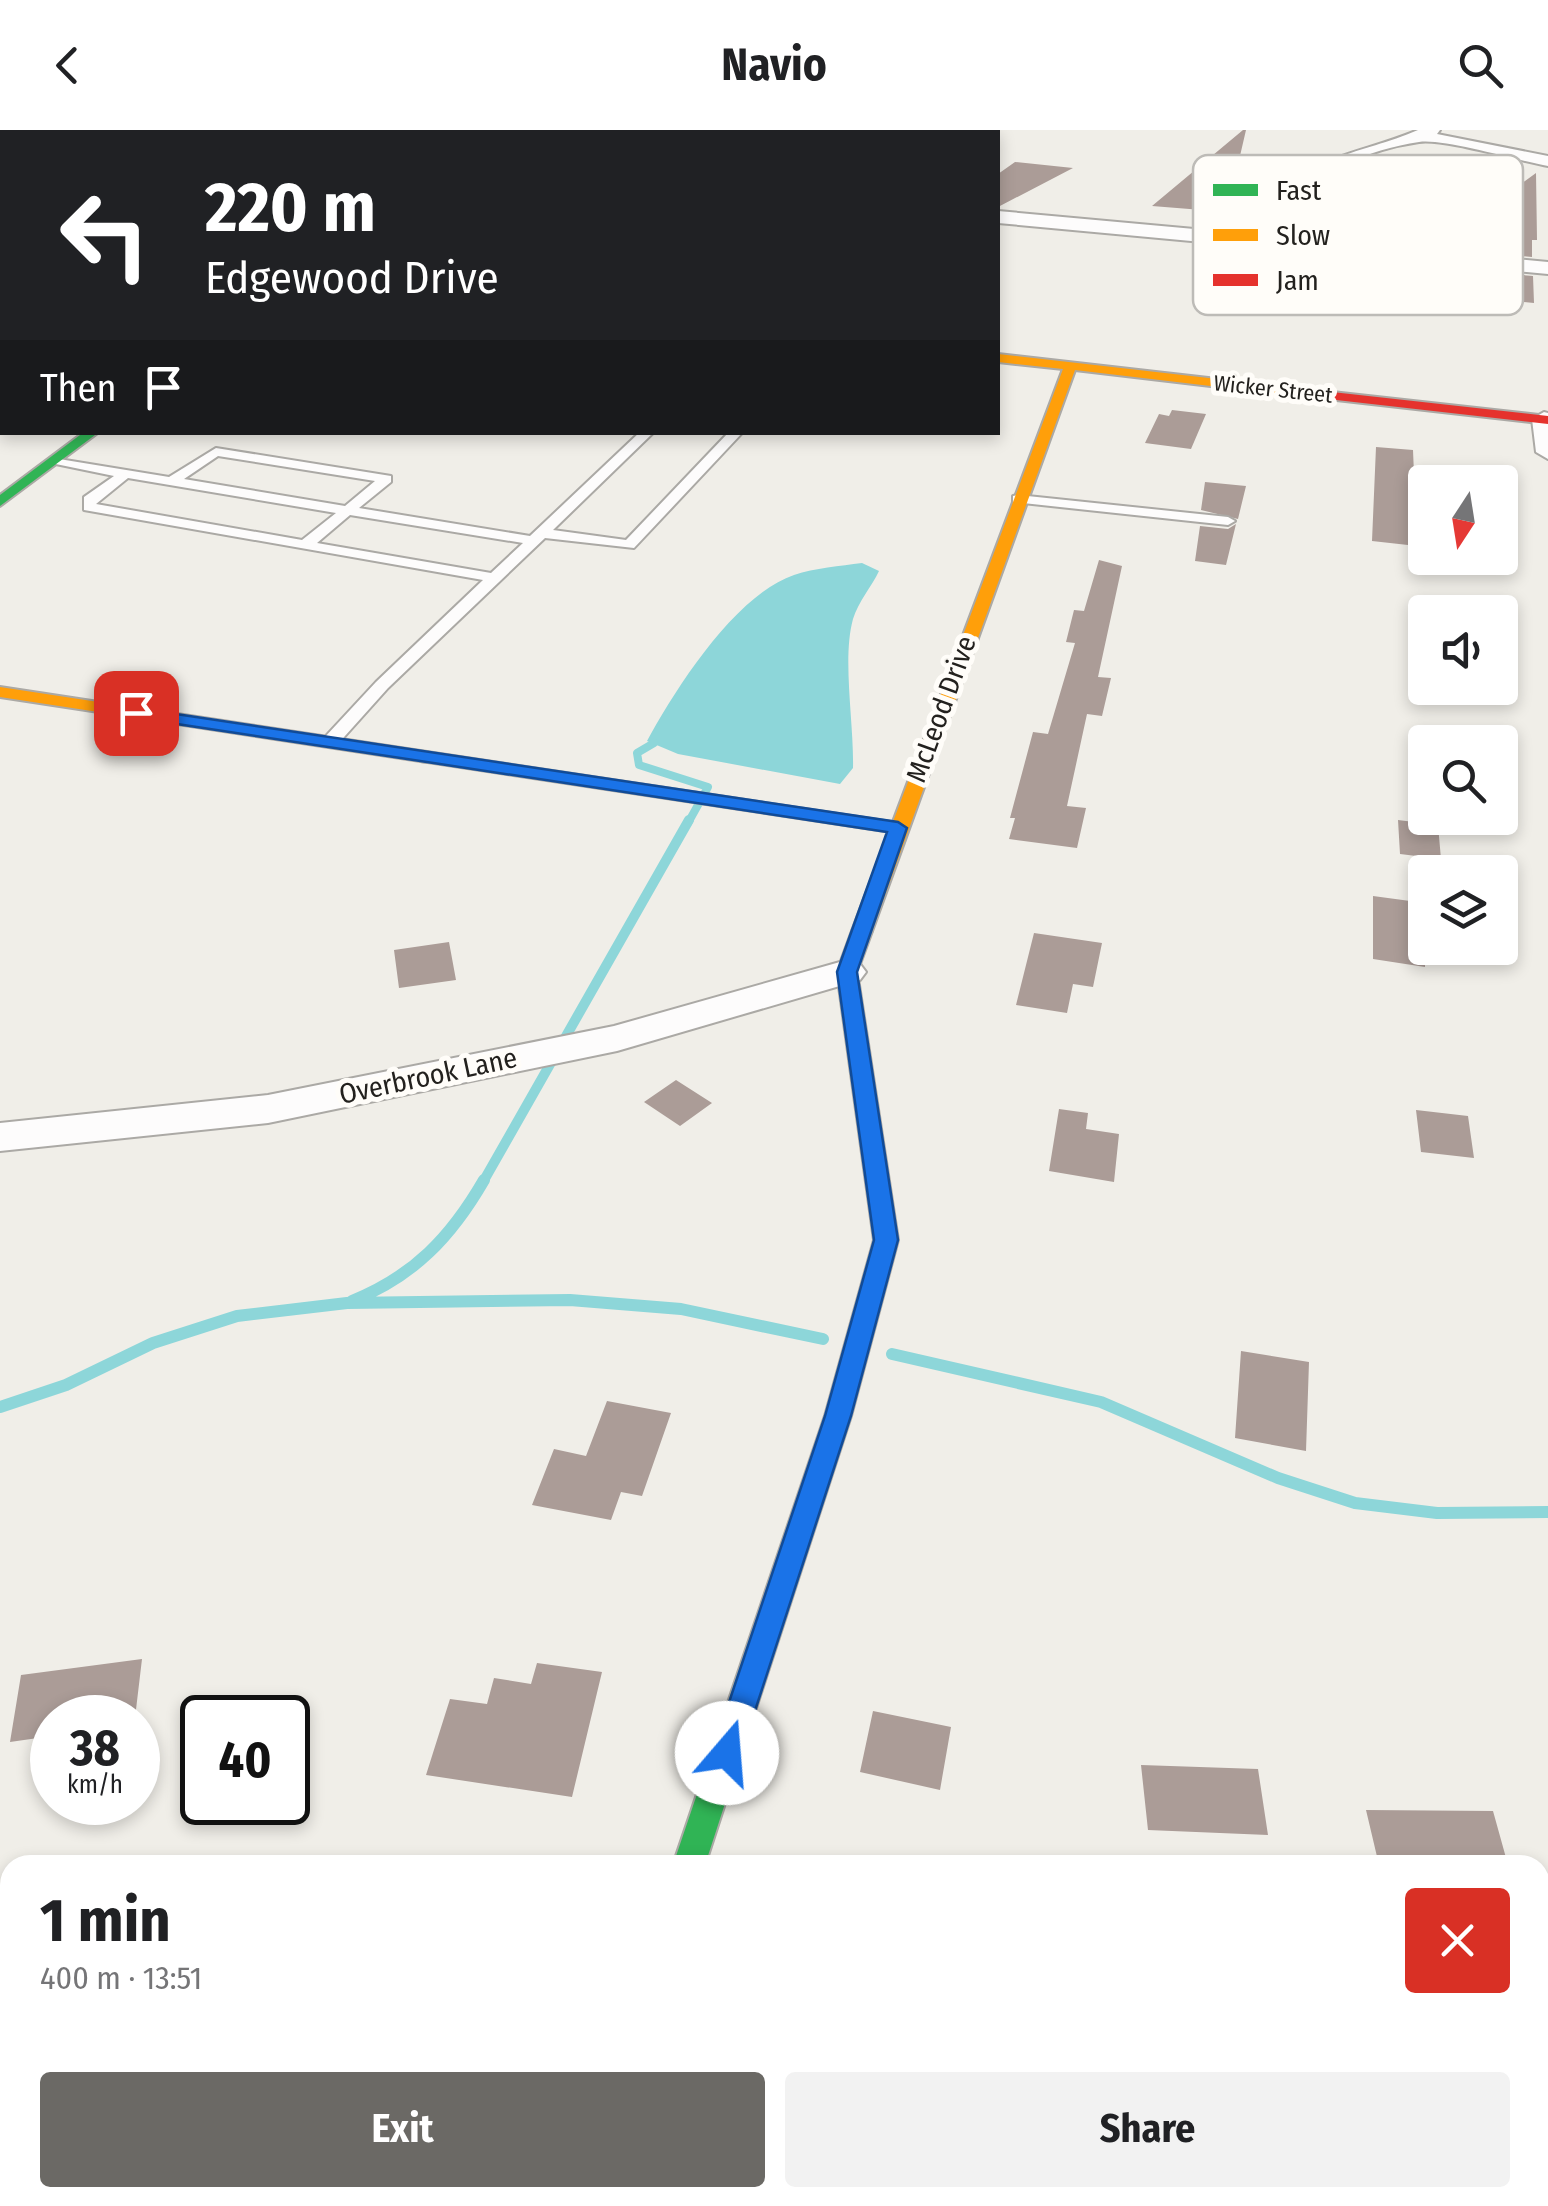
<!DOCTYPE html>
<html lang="en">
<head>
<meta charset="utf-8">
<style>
  :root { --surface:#fff; --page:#f2f2f2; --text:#202124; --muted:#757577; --accent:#6b6965 }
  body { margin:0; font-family:"Fira Sans Condensed",sans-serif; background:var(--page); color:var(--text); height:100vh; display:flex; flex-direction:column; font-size:38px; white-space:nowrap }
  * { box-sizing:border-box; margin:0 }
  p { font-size:32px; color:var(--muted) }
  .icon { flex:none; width:55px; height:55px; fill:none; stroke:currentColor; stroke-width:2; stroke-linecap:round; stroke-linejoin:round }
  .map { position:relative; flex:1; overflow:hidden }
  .drawer { position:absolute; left:0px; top:1725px; width:1550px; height:352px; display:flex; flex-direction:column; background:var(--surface); border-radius:30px 30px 0 0; box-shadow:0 5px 15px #0003 }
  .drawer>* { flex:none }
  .top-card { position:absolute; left:0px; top:0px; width:1000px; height:305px; box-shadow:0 5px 15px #0003; background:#202124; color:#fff; overflow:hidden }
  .needle { width:65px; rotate:192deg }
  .controls { position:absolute; left:1408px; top:335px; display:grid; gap:20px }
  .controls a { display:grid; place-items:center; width:110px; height:110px; border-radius:10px; background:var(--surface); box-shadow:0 5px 15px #0003; font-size:50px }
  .speed { position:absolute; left:30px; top:1565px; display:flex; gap:20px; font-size:50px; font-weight:700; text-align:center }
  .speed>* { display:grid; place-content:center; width:130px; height:130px; border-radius:50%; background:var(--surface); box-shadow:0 5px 15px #0003; line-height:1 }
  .speed small { font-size:25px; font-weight:400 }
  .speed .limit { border:5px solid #111; border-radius:15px; background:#fff; color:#111 }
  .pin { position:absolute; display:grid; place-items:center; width:85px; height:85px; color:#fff; margin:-42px; border-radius:20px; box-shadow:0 5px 15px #0006 }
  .me { position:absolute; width:110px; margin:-55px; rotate:18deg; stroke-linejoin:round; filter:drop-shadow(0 0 8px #0008) }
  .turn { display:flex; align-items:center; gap:35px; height:210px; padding:0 40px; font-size:45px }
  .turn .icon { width:130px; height:130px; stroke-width:2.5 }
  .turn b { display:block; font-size:70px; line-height:85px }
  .then { display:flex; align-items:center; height:95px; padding:0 40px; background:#0003; gap:20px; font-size:38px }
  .round { display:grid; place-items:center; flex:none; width:105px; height:105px; border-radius:10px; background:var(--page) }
  .overview { display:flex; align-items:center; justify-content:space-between; height:170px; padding:0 40px }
  h1 { font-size:60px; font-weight:700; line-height:75px }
  .action { display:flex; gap:20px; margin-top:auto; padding:20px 40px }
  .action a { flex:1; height:115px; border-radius:10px; background:var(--accent); color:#fff; font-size:40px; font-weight:700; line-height:115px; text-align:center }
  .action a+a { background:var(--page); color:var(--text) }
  header { display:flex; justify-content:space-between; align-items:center; height:130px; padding:0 40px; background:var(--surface); font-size:45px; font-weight:700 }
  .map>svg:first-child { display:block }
</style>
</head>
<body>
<header><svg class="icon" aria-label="back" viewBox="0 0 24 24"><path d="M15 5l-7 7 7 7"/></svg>Navio<svg class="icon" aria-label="search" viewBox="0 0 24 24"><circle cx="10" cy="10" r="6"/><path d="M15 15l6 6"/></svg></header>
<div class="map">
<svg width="1548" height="2076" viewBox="0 0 1548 2076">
  <rect width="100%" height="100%" fill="#f0eee8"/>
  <path fill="#8dd6d9" d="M862,433L879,441C872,456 858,472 853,489C842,529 854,592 853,638L840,654L678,624L647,611C676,558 735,465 794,445C815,438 840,436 862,433Z"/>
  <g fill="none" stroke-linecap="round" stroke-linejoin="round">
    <path stroke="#8dd6d9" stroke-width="8" d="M654,613L637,623L639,635L708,657L688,693"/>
    <path stroke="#8dd6d9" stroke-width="10" d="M483,1052L689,690"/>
    <path stroke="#8dd6d9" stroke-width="12" d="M352,1171C414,1146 451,1107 484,1050
      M892,1224L1101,1272L1278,1348L1355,1373L1437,1383L1548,1382
      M0,1277L66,1255L153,1213L237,1186L347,1173L570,1170L681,1179L823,1209"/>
  </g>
  <path fill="#ab9c97" d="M1243,0H1246L1227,82L1152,76Z
    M1015,32L1073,38L998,77V44Z
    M1536,43L1537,110H1532V127L1353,110L1360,94L1484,104L1486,79Z
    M1344,129L1533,146L1534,173L1333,154Z
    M1172,280L1206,284L1191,319L1145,313L1159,284L1169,286Z
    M1376,317L1413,320L1417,416L1372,411Z
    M1205,352L1246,356L1238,389L1201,380Z
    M1236,394L1226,435L1195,431L1200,396L1228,399Z
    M1099,430L1122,436L1098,547L1111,548L1102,586L1087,584L1067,676L1086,678L1077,718L1009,709L1015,688H1010L1033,602L1048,604L1075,513L1066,512L1074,480L1084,481Z
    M1398,690L1438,695L1441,729L1400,724Z
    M1373,766L1425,773V837L1373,829Z
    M1034,803L1102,813L1093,857L1073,854L1067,883L1016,875Z
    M449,812L456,850L399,858L394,820Z
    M676,950L712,973L680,996L644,972Z
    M1059,979L1088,983L1086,999L1119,1004L1114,1052L1049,1041Z
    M1416,980L1468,986L1474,1028L1421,1022Z
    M1241,1221L1309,1232L1306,1321L1235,1308Z
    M607,1271L671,1283L642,1366L621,1362L611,1390L532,1375L554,1319L586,1326Z
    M142,1529L135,1588H52V1606L10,1612L21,1545Z
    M537,1533L602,1542L572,1667L426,1645L450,1569L487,1574L494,1548L531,1554Z
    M873,1581L951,1597L940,1660L860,1642Z
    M1141,1635L1258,1639L1268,1705L1148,1700Z
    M1366,1680L1493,1681L1508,1735H1379Z"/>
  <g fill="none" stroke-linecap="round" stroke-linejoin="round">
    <g stroke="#aba9a5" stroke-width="4">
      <path id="lane" d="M640,302H654L553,400L626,410L729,302H743L634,418L545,408L388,558L336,616L330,617L322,612L324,608L376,552L483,450L84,380V367L114,346L46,332L53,328L169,347L216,318L391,346V352L359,378L530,406ZM218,326L375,351L345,376L184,349ZM128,348L336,383L302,410L96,374ZM350,385L523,413L491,443L317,413Z
        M1018,365L1228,387L1235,391L1228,395L1013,372V366Z"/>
    </g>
    <g stroke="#aba9a5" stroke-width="4">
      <path id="street" d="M362,0H392L394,2H363Z
        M1418,0H1440L1437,4L1548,26V36C1519,31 1443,8 1419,12C1370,19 1314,42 1286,82L1291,108L1548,132V144L998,93V81L1271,106L1267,82C1308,23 1357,26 1418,0Z
        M2,67V79L0,80V68Z
        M1544,282L1548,283V329L1536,322L1532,289Z
        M847,830L860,834L866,842L860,850L617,921L268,993L0,1021V993L268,965L614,896Z
        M10,1753V1813L0,1817V1757Z
        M1540,1983L1548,1985V2051L1540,2049Z
        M559,2068H627L625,2076H557Z"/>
    </g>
    <g stroke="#aba9a5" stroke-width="4">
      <path id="fast" d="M0,101H2V107H0Z
        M84,302H99L0,376V365Z
        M427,622L898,693L907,698L898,703L421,631V623Z
        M862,795L872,801L857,842L898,1110L851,1286L705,1735H673L825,1286L874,1110L837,842L852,801Z"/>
    </g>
    <g stroke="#aba9a5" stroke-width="4">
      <path id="slow" d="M2,37V43L0,44V38Z
        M998,224L1305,259L1311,263L1305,267L1075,240L872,801L862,807L852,801L1063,239L998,232Z
        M0,557L427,622L436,627L427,632L0,567Z"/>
    </g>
    <g stroke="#aba9a5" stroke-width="4">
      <path id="jam" d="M1305,259L1548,286V294L1301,266V260Z"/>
    </g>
    <use href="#lane" fill="#fdfcfc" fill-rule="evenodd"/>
    <use href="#street" fill="#fdfcfc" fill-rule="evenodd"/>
    <use href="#fast" fill="#30b455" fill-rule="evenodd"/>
    <use href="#slow" fill="#ff9f0a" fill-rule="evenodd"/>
    <use href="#jam" fill="#e5322d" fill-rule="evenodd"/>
  </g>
  <path fill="#1a73e8" stroke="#114b97" stroke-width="2.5" d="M136,578L898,692L907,698L857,842L898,1110L851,1286L738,1633L727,1637L716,1633L712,1623L825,1286L874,1110L837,842L887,702L131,587L128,583Z"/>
  <g text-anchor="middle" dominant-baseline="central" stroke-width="10" stroke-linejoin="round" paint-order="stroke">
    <g font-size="22" fill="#23211e" stroke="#fffdf9">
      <text transform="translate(1273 259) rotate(6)">Wicker Street</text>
    </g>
    <g font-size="28" fill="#23211e" stroke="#fffdf9">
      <text transform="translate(941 579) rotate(-70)">McLeod Drive</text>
      <text transform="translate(428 946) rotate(-12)">Overbrook Lane</text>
    </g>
  </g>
  <rect x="1193" y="25" width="330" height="160" rx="15" fill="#fffdf9" stroke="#bdbbb7" stroke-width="2.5"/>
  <rect x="1213" y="54" width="45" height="12" fill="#30b455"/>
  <rect x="1213" y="99" width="45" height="12" fill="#ff9f0a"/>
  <rect x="1213" y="144" width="45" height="12" fill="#e5322d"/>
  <g font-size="28" fill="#23211e">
    <text x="1276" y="70">Fast</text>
    <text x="1276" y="115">Slow</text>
    <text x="1276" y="160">Jam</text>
  </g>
</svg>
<div class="controls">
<a><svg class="needle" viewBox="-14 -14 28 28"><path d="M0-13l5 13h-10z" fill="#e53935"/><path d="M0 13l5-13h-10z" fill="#757577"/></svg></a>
<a><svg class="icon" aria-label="sound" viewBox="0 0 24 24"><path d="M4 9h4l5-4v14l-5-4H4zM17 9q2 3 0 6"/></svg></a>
<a><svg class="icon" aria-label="search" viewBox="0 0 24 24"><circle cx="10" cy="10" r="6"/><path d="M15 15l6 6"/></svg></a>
<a><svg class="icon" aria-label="layers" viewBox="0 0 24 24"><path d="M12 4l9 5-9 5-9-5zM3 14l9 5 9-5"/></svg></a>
</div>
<div class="speed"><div>38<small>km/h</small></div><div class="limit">40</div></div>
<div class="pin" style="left:136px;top:583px;background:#d93025"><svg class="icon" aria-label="arrive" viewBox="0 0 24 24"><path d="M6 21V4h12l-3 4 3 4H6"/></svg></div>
<svg class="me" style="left:727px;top:1623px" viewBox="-20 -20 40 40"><circle r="19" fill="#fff"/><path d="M0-13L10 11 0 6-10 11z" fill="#1a73e8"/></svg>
<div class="top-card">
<div class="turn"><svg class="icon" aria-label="left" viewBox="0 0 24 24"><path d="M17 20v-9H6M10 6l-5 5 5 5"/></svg><div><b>220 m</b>Edgewood Drive</div></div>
<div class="then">Then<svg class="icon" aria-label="arrive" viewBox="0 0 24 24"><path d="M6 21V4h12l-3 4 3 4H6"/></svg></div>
</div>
<section class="drawer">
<div class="overview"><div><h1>1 min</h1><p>400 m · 13:51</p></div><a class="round" style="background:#d93025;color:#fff"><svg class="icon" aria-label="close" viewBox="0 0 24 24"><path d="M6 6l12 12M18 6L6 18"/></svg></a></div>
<div class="action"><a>Exit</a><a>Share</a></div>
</section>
</div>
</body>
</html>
